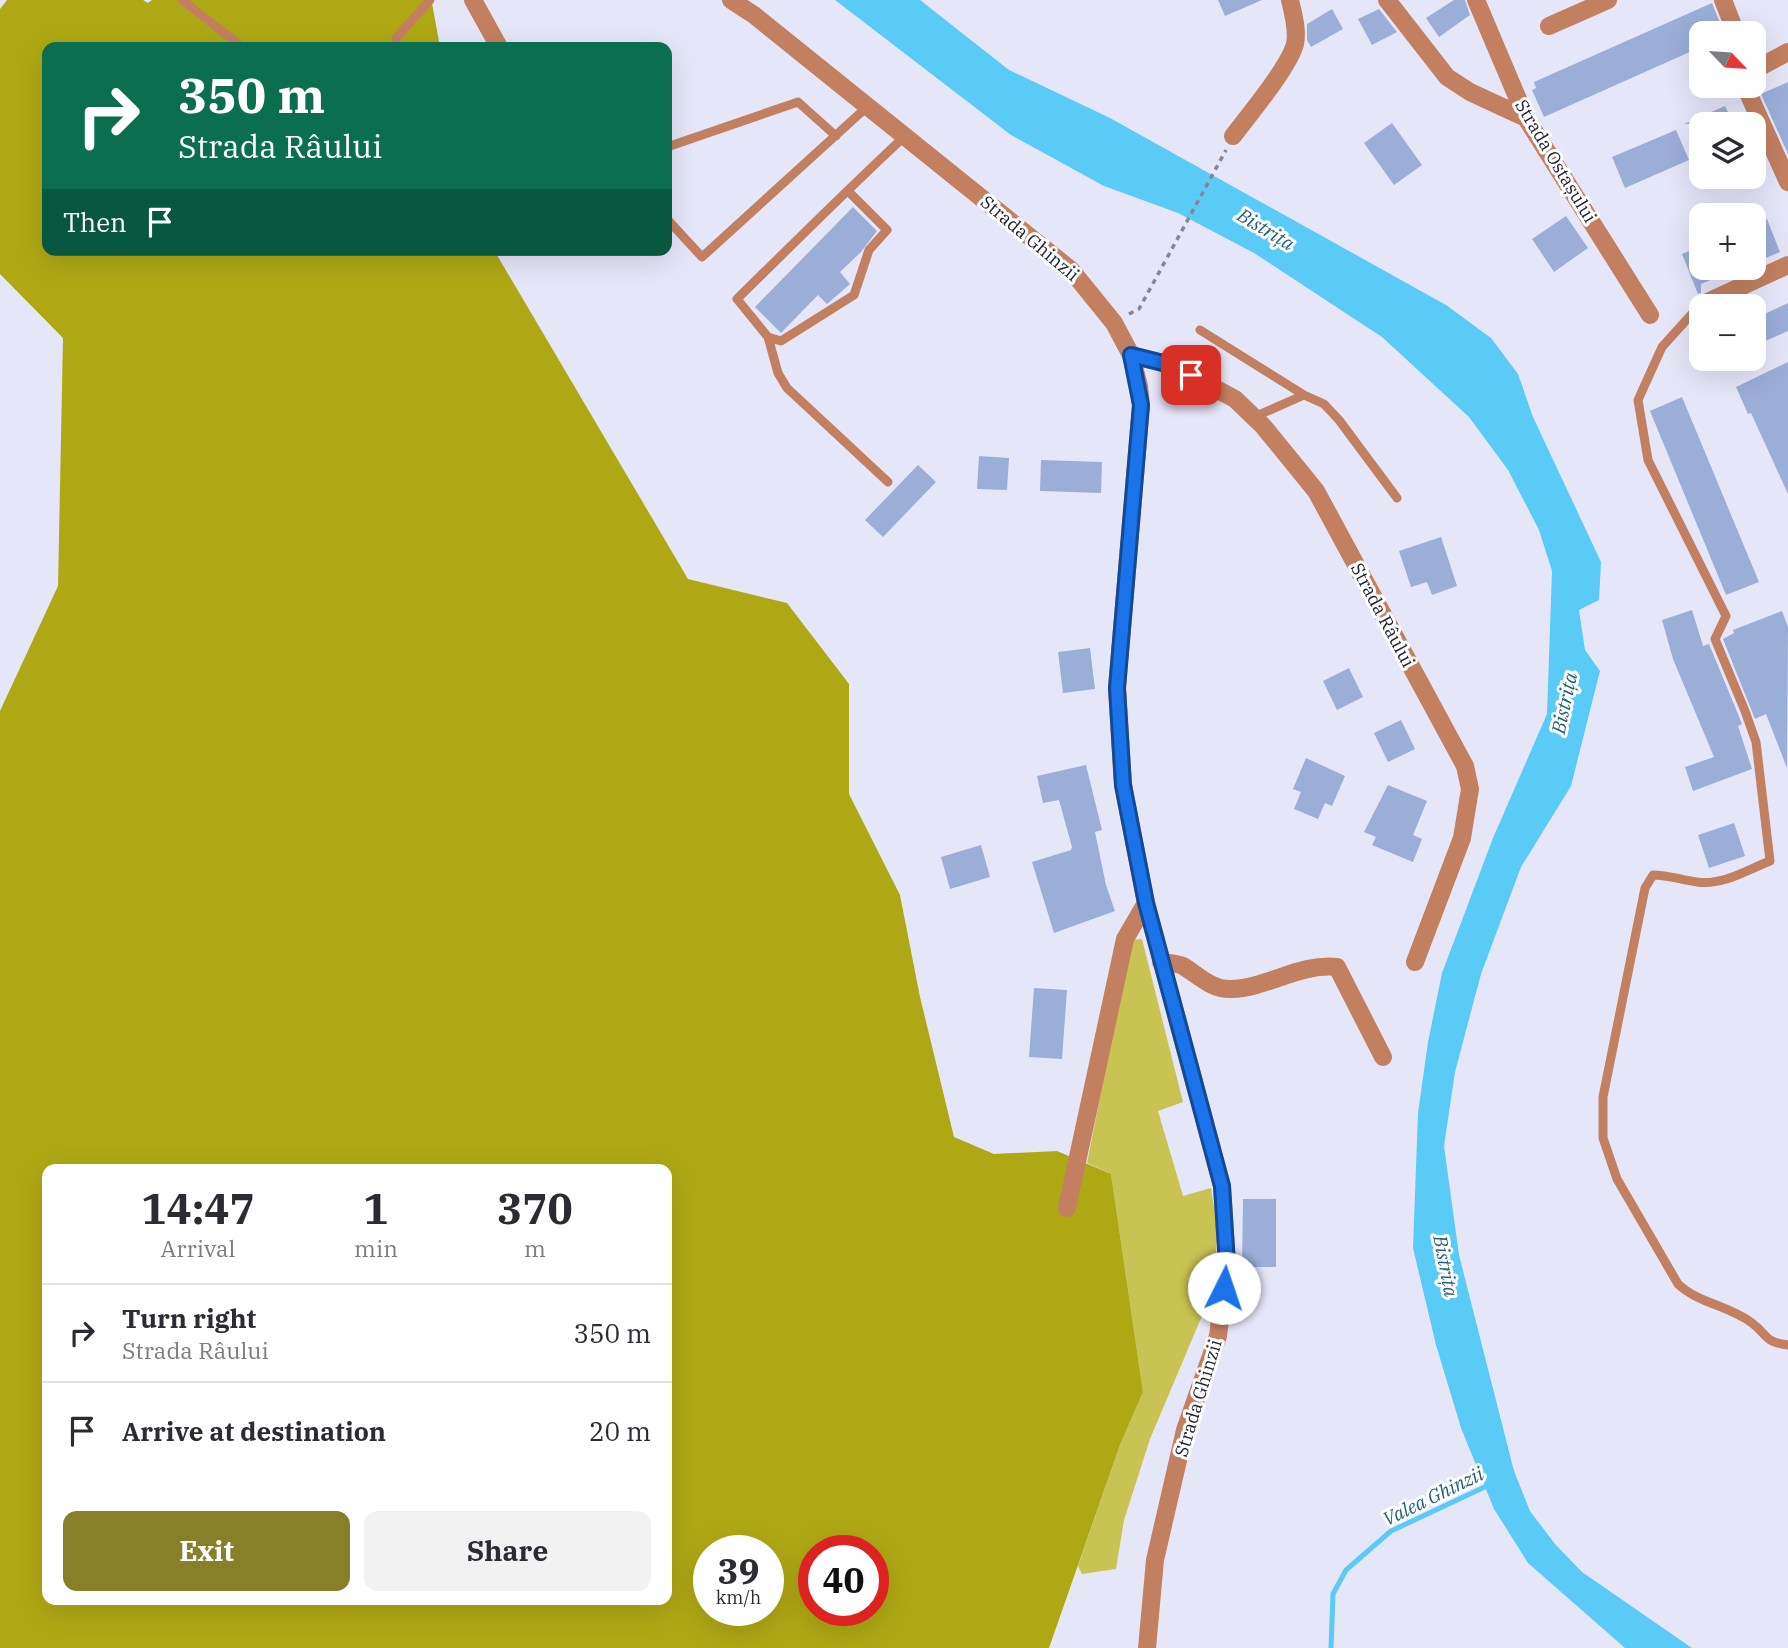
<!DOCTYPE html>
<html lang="en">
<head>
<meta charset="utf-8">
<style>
  :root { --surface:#fff; --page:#f2f2f3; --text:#2b2b33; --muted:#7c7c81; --line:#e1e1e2; --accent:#868129 }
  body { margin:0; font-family:"IBM Plex Serif",serif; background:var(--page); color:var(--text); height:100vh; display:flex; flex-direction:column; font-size:26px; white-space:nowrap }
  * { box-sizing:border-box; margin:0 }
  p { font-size:23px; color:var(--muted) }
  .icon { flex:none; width:38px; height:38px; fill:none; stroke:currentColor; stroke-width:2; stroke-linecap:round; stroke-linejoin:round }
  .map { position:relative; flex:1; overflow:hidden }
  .details { position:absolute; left:42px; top:1164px; width:630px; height:441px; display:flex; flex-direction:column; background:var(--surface); border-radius:14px; box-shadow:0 7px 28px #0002 }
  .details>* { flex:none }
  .banner { position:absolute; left:42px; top:42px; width:630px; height:214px; border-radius:14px; box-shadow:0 7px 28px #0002; background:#0b6e4f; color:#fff; overflow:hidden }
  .needle { width:46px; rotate:115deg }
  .controls { position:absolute; left:1689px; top:21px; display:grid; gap:14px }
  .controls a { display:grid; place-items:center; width:77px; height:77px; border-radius:14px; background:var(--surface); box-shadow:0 7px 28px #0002; font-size:35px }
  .speed { position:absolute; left:693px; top:1535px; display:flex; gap:14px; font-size:35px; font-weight:700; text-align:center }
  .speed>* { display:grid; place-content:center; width:91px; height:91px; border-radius:50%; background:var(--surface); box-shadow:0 7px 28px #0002; line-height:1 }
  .speed small { font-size:18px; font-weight:400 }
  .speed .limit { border:10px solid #d22; background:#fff; color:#111 }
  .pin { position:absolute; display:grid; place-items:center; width:60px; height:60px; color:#fff; margin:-30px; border-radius:14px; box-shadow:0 4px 10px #0006 }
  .me { position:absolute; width:77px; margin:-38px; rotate:4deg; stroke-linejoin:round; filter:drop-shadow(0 0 5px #0008) }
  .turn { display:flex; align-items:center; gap:24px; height:147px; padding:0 21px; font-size:32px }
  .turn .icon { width:91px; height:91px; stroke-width:2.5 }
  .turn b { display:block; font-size:49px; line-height:60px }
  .then { display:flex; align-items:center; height:66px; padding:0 21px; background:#0003; gap:14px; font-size:26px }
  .eta { display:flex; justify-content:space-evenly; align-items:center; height:119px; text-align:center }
  .eta b { font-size:42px; font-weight:700; line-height:49px }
  .primary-button { display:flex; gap:14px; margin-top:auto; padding:14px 21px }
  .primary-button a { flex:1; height:80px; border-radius:14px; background:var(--accent); color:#fff; font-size:28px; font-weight:700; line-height:80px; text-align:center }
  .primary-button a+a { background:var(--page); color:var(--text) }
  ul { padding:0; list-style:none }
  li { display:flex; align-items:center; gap:21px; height:98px; padding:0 21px; border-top:2px solid var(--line) }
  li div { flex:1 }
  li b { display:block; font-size:26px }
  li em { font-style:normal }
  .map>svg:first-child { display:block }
</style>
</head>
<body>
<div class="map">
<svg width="1788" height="1648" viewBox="0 0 1788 1648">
  <rect width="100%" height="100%" fill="#e6e6f9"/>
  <path fill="#c8c352" d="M1142,939L1183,1102L1158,1111L1183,1196L1211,1188L1217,1227L1215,1285L1150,1439L1124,1520L1116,1569L1082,1574L1078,1566L1120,1445L1143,1392L1111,1174L1087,1163L1131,940Z"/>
  <path fill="#afa815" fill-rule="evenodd" d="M7,0H143L148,3L152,0H430L432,3L440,47H47V250H494L688,579L787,603L849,684V794L900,895L920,997L954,1137L994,1154L1057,1151L1111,1174L1143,1392L1120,1445L1049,1648H0V711L58,586L63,338L0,274V9ZM47,1169H667V1600H47ZM709,1550H768V1610H709ZM814,1550H873V1610H814Z"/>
  <path fill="#5acbf6" d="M835,0H920L1009,70L1110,118L1446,305L1491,338L1518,374L1533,417L1601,562L1599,600L1579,610L1585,650L1600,671L1571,786L1521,867L1481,974L1455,1072L1444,1146L1459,1255L1514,1471L1530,1511L1555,1544L1582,1572L1692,1648H1625L1528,1563L1494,1509L1461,1428L1436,1345L1413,1248L1418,1113L1428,1042L1442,973L1493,838L1547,714L1552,571L1539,530L1508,470L1469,417L1382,337L1254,253L1178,213L1104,186L1011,135Z"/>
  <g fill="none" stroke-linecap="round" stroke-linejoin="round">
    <path stroke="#5acbf6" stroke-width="5" d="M1331,1648L1333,1594L1346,1570L1391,1531L1489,1485"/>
  </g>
  <path fill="#9baed8" d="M1218,0H1262L1225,16Z
    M1454,0H1465L1470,15L1439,37L1426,18Z
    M1712,3L1724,33H1701V47L1544,117L1532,90L1536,88L1534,82Z
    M1332,9L1343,29L1311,47L1307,40V24Z
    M1379,9L1397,32L1372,45L1358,19Z
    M1788,82V154L1761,94Z
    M1725,106L1734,124H1684Z
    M1392,123L1422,165L1394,185L1364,143Z
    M1676,130L1689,160L1625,188L1612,157Z
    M853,207L877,231L861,252L840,272L850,284L827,304L818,295L781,333L755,307Z
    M1566,216L1588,248L1554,272L1532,239Z
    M1767,219L1780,252L1754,263V224Z
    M1701,246V268H1739L1701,284V293L1698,294L1682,254Z
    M1788,303V331L1754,346V319Z
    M1788,362V494L1751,413L1748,414L1736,387Z
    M1682,397L1759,582L1726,595L1650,411Z
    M979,456L1009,458L1007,490L977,489Z
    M1041,460L1102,462L1101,493L1040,491Z
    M918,465L936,482L883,537L865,520Z
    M1441,537L1457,586L1432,595L1427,582L1411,587L1399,551Z
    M1692,610L1703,646L1709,644L1738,714L1742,724L1738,726L1752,769L1693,791L1685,767L1714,757L1673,659L1662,620Z
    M1782,611L1788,627L1787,768L1766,714L1755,719L1723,639L1734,633L1733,630Z
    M1090,648L1095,689L1063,693L1058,652Z
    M1349,668L1363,697L1337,710L1323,681Z
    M1401,720L1415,749L1388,762L1374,733Z
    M1306,758L1345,776L1332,806L1325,803L1318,819L1294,809L1301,792L1293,789Z
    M1086,765L1102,830L1095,832L1106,885L1115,911L1054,933L1032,862L1071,850L1072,847L1059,800L1043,803L1037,776Z
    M1388,785L1427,801L1413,835L1422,839L1413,862L1372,845L1376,837L1364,832Z
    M1734,823L1745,856L1709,868L1698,835Z
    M981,845L990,877L950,889L941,857Z
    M1034,988L1067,990L1062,1059L1029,1057Z
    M1243,1199H1276V1267H1242Z"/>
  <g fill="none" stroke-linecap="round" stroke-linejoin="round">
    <path stroke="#858597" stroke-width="3.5" stroke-dasharray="5 5" stroke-linecap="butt" d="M1129,314L1139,309L1226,150"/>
    <path stroke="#c38061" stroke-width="9" d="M182,0L242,47
      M396,47V38L430,0
      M667,147L798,102L836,136
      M848,191L887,230L869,250L854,295L781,341L768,337L737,299C793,244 848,189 905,136
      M667,219L702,257L868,106
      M1699,306L1662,347L1638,400L1648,460L1726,616L1715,639L1745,711L1756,742L1770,861C1747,870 1722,886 1697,882C1681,880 1669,875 1653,875L1645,888L1603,1097V1138L1617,1179L1678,1284C1699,1304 1729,1305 1752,1323C1769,1336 1764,1342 1788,1345
      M1200,330L1304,395
      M768,337L778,373L787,388L888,482
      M1254,417L1304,395L1324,404L1339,420L1397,498"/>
    <path stroke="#c38061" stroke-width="18" d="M473,0L499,47
      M1387,0L1447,77L1470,92L1526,118
      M1476,0L1526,118L1650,315
      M1723,0L1736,33
      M1549,26L1608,0
      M1754,70L1788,52
      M1745,86L1788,182
      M1233,136C1249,115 1289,67 1295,44C1298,30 1293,13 1290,0
      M1699,306L1788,265
      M1131,355L1171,365L1235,399L1263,426L1316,491L1465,766L1470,789L1462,838L1415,962
      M1161,962C1168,963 1176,963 1183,966C1198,975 1212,990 1231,989C1268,988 1299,963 1337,967L1383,1057
      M1067,1208L1125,939L1146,903"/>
    <path stroke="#c38061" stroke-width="18" d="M731,0L754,15L1071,270L1114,323L1131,355L1139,386L1141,405L1117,688L1123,785L1146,903L1222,1186L1227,1264L1218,1336L1185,1430L1155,1560L1147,1648"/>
  </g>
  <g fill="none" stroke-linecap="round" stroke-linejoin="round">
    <g stroke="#114b97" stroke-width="18">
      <path id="route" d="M1191,375L1171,365L1131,355L1141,405L1117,688L1123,785L1146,903L1222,1186L1227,1264L1224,1288"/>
    </g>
    <use href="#route" stroke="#1a73e8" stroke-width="12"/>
  </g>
  <g text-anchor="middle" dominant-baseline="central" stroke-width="6" stroke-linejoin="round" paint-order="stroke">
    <g font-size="18" fill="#1f1e2f" stroke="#fff">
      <text transform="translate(1556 161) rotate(59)">Strada Ostașului</text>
      <text transform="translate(1030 238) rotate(40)">Strada Ghinzii</text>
      <text transform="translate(1383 615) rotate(62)">Strada Râului</text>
      <text transform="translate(1198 1398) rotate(-73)">Strada Ghinzii</text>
    </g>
    <g font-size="19" font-style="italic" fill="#225f76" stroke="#fff">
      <text transform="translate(1266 229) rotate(31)">Bistrița</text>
      <text transform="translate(1564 703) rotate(-78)">Bistrița</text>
      <text transform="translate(1446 1266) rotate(79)">Bistrița</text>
      <text transform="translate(1433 1496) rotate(-26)">Valea Ghinzii</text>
    </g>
  </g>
</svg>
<div class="controls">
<a><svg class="needle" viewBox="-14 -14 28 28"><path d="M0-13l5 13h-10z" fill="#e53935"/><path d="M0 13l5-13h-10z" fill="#7c7c81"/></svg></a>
<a><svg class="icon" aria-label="layers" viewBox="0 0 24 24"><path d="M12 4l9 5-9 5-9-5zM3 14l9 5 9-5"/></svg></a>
<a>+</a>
<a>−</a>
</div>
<div class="speed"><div>39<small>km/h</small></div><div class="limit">40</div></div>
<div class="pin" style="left:1191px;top:375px;background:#d93025"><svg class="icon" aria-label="arrive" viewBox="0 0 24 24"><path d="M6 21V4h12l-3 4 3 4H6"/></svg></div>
<svg class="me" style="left:1224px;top:1288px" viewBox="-20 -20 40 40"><circle r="19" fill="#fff"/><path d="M0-13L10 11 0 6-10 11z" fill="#1a73e8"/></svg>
<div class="banner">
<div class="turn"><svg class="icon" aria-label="right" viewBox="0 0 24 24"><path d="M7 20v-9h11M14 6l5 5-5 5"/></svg><div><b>350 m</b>Strada Râului</div></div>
<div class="then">Then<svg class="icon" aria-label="arrive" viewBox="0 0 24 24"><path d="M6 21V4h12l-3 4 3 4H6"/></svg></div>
</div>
<section class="details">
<div class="eta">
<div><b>14:47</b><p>Arrival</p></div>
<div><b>1</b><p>min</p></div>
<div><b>370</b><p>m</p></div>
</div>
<ul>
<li><svg class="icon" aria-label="right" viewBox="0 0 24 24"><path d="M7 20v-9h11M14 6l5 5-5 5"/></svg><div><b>Turn right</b><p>Strada Râului</p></div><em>350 m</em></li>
<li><svg class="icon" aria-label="arrive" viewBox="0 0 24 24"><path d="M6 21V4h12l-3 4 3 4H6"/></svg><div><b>Arrive at destination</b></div><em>20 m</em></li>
</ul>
<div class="primary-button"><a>Exit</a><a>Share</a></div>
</section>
</div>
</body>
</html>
